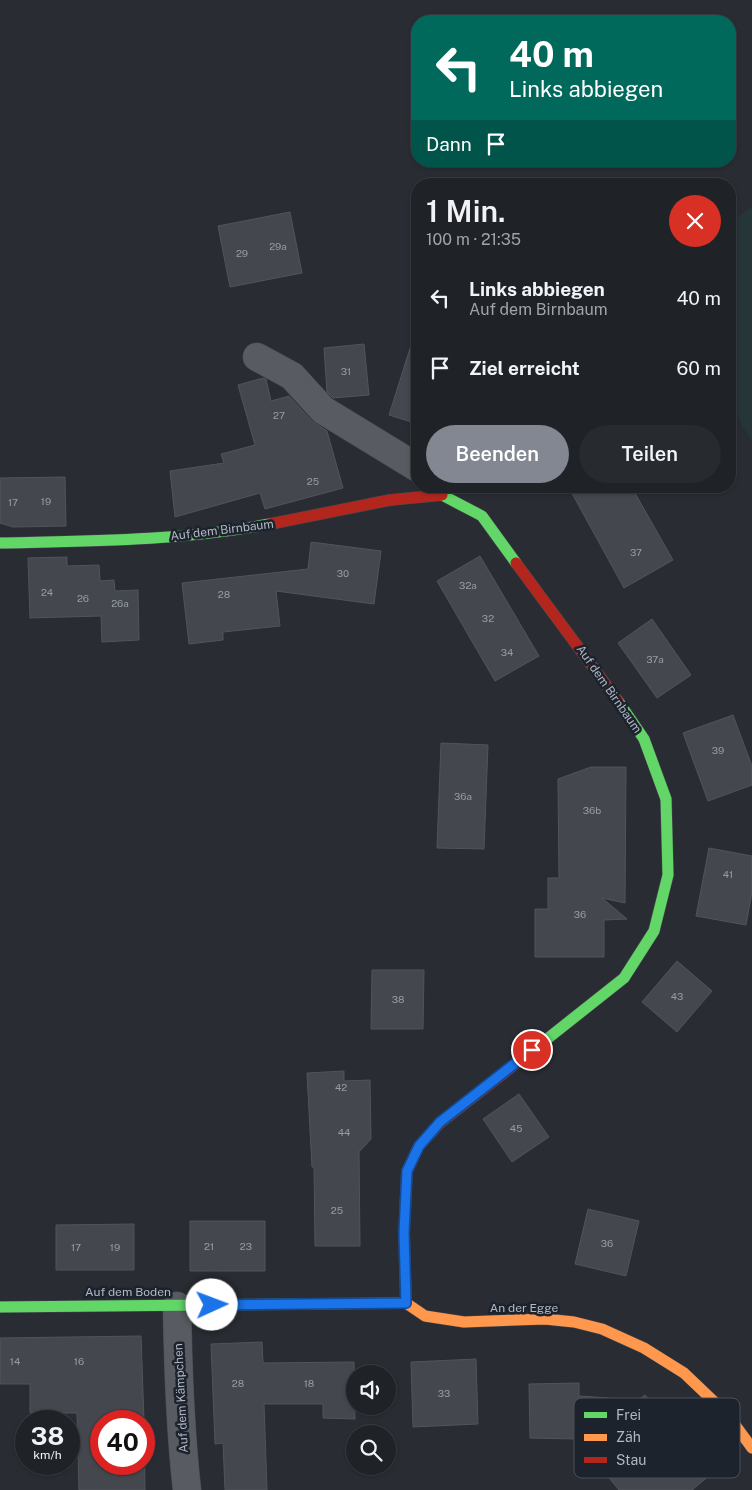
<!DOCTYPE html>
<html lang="de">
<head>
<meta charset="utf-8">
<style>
  :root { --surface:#1f2226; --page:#272a2e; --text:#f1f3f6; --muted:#a1a4a7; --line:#3c3f43; --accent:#828791 }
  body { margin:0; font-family:"Public Sans",sans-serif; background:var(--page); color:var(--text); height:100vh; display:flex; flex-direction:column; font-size:19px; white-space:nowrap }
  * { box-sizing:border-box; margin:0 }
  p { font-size:16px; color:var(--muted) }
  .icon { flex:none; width:28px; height:28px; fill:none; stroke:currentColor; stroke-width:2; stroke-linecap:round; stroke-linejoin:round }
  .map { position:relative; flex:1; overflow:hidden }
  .drawer { position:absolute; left:411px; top:178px; width:325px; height:315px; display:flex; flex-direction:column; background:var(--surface); border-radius:20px; box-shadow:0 1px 4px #0004,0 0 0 1px var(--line) }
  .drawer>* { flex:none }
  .banner { position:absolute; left:411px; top:15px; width:325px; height:152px; border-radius:20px; box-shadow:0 1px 4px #0004,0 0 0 1px var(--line); background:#00695c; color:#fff; overflow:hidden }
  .tools { position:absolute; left:346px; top:1365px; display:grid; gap:10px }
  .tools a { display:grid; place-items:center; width:50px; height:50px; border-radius:50%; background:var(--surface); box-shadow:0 1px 4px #0004,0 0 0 1px var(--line); font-size:25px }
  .speed { position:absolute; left:15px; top:1410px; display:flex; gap:10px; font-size:25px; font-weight:700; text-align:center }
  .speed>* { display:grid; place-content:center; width:65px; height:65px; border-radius:50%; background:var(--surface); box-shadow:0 1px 4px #0004,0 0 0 1px var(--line); line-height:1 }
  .speed small { font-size:12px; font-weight:400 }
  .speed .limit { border:8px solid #d22; background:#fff; color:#111 }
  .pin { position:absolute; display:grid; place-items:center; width:42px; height:42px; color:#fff; margin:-21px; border:2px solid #fff; border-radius:50%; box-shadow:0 1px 5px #0007 }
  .me { position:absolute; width:55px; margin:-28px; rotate:88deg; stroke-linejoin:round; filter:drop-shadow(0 0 4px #0008) }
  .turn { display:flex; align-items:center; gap:18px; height:105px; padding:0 15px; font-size:22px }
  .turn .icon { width:65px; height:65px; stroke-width:2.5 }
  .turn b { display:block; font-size:35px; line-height:42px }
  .then { display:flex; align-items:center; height:48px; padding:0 15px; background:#0003; gap:10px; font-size:19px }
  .round { display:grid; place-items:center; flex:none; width:52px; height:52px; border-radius:26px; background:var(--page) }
  .overview { display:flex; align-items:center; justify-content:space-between; height:85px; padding:0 15px }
  h1 { font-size:30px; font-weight:600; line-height:38px }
  .primary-button { display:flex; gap:10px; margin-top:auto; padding:10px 15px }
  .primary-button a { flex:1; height:58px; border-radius:30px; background:var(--accent); color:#fff; font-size:20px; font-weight:600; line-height:58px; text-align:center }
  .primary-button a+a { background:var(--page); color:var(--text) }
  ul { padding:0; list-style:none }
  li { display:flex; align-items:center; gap:15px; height:70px; padding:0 15px }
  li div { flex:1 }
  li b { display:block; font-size:19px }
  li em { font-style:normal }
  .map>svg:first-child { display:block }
</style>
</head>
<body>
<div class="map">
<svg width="752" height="1490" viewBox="0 0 752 1490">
  <rect width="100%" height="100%" fill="#292d33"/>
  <path fill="#263538" d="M752,206V441L741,424L730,385V224Z"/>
  <path fill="#44484e" stroke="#50545b" d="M290,212L302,273L230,287L218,226Z
    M412,342L418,343V424L389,415Z
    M364,344L369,395L333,398L327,392L324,348Z
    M263,378L266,379L271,401L289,396L312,421L327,431L343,488L265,509L260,493L175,517L170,471L224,463L221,454L255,445L238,385Z
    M65,477L66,526L13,527L0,523V478Z
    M568,486H631L673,560L624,588Z
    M311,542L381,551L374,604L276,591L280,626L223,632V640L189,644L182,583L308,569Z
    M480,556L539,656L495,681L437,581Z
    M67,557V566L99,565L100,581L114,580L115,591L138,590L139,640L102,642L101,616L30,618L28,558Z
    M652,619L691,675L657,698L618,643Z
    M733,715L752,766V785L708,801L683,733Z
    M441,743L488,745L484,849L437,848Z
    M591,767H626L625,903L602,898L627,919L604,920V957H535V909H548V878H559L558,779Z
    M709,848L752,856V892L746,925L696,916Z
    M677,961L712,991L677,1032L642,1002Z
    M372,970H424L423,1029H371Z
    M344,1071V1081L370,1080L371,1139L359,1152L360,1246H315L314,1167H312L307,1073Z
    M519,1094L549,1137L512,1162L483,1119Z
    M588,1209L639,1221L626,1276L575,1264Z
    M190,1221H265V1271H190Z
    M134,1224V1270H56V1225Z
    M141,1336L144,1421H101V1464H144V1428L145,1490H79L77,1413H30V1384H0V1338Z
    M262,1342L263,1363L354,1362L355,1419L323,1418V1404H264L267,1490H225L223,1443L215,1444L211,1344Z
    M476,1359L478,1424L413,1427L411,1362Z
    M579,1383V1396L609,1398L621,1413L645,1395L710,1475L692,1490H619L577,1439L530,1438L529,1384Z"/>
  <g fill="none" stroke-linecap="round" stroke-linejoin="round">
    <g stroke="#464950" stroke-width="29">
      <path id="street" d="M257,357L292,376L323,410L418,468
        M177,1306C178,1368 180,1429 187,1490"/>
    </g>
    <g stroke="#464950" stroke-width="12">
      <path id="fast" d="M442,495L482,516L516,563
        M0,543C91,541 181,541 270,524
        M542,1043L624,978L654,931L668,875L666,799L644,739L618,701
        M0,1307L406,1303"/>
    </g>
    <g stroke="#464950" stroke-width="12">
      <path id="slow" d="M406,1303L425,1316L464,1322L545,1319L574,1322L602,1329L644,1348L684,1373L727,1414L752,1448"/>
    </g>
    <g stroke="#464950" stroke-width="12">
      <path id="jam" d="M270,524L390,500L442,495L434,486
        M516,563L618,701
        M406,1303L404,1233L407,1171L419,1146L440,1123L542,1043"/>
    </g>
    <use href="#street" stroke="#585b61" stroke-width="28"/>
    <use href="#fast" stroke="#63d668" stroke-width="11"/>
    <use href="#slow" stroke="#ff974d" stroke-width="11"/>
    <use href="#jam" stroke="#b3261e" stroke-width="11"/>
  </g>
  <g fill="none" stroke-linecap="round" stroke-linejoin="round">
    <g stroke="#114b97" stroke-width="12">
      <path id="route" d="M212,1305L406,1303L404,1233L407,1171L419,1146L440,1122L532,1050"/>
    </g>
    <use href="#route" stroke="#1a73e8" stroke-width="9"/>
  </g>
  <g text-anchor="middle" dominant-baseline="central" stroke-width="5" stroke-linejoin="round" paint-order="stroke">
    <g font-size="10" fill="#969ca6">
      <text x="278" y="246">29a</text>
      <text x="242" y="253">29</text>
      <text x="346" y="371">31</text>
      <text x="279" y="415">27</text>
      <text x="313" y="481">25</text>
      <text x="46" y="501">19</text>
      <text x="13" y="502">17</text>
      <text x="636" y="552">37</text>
      <text x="343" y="573">30</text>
      <text x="468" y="585">32a</text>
      <text x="47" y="592">24</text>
      <text x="224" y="594">28</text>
      <text x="83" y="598">26</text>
      <text x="120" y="603">26a</text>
      <text x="488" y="618">32</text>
      <text x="507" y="652">34</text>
      <text x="655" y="659">37a</text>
      <text x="718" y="750">39</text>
      <text x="463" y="796">36a</text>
      <text x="592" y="810">36b</text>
      <text x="728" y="874">41</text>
      <text x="580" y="914">36</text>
      <text x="677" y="996">43</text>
      <text x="398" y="999">38</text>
      <text x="341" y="1087">42</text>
      <text x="516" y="1128">45</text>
      <text x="344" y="1132">44</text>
      <text x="337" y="1210">25</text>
      <text x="607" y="1243">36</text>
      <text x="209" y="1246">21</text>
      <text x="246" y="1246">23</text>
      <text x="76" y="1247">17</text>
      <text x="115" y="1247">19</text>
      <text x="15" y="1361">14</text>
      <text x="79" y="1361">16</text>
      <text x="238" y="1383">28</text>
      <text x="309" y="1383">18</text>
      <text x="444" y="1393">33</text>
    </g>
    <g font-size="12" fill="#b2b8c4" stroke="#1c232d">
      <text transform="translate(222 530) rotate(-7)">Auf dem Birnbaum</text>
      <text transform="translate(609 689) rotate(55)">Auf dem Birnbaum</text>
      <text x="128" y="1292">Auf dem Boden</text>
      <text x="524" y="1308">An der Egge</text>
      <text transform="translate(181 1398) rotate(-93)">Auf dem Kämpchen</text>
    </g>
  </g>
  <rect x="574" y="1398" width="166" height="80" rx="8" fill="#1c232d" stroke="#49505a" stroke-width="1"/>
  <rect x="584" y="1412" width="23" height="6" fill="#63d668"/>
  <rect x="584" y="1434" width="23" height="7" fill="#ff974d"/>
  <rect x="584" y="1457" width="23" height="6" fill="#b3261e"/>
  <g font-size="14" fill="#b2b8c4">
    <text x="616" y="1420">Frei</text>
    <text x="616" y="1442">Zäh</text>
    <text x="616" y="1465">Stau</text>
  </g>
</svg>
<div class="tools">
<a><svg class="icon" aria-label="sound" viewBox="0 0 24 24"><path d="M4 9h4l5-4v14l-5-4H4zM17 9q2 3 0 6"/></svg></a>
<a><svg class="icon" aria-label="search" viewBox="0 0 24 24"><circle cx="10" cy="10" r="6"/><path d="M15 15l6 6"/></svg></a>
</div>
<div class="speed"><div>38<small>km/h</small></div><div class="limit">40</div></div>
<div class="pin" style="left:532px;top:1050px;background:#d93025"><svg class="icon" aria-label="arrive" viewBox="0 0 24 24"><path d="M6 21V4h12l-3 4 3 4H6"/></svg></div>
<svg class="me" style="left:212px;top:1305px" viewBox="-20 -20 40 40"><circle r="19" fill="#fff"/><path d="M0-13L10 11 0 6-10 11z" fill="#1a73e8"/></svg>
<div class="banner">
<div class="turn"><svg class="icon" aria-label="left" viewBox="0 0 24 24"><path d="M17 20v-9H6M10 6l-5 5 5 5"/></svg><div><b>40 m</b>Links abbiegen</div></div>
<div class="then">Dann<svg class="icon" aria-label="arrive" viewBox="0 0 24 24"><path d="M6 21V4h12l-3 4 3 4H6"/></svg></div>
</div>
<section class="drawer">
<div class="overview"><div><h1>1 Min.</h1><p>100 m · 21:35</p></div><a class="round" style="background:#d93025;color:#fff"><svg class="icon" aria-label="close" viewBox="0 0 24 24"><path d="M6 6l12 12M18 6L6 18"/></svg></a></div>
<ul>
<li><svg class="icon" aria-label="left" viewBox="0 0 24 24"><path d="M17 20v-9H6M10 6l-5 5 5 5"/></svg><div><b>Links abbiegen</b><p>Auf dem Birnbaum</p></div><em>40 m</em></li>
<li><svg class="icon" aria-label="arrive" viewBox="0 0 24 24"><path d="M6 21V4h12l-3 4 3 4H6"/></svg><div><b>Ziel erreicht</b></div><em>60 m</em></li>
</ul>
<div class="primary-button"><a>Beenden</a><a>Teilen</a></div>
</section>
</div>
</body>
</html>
